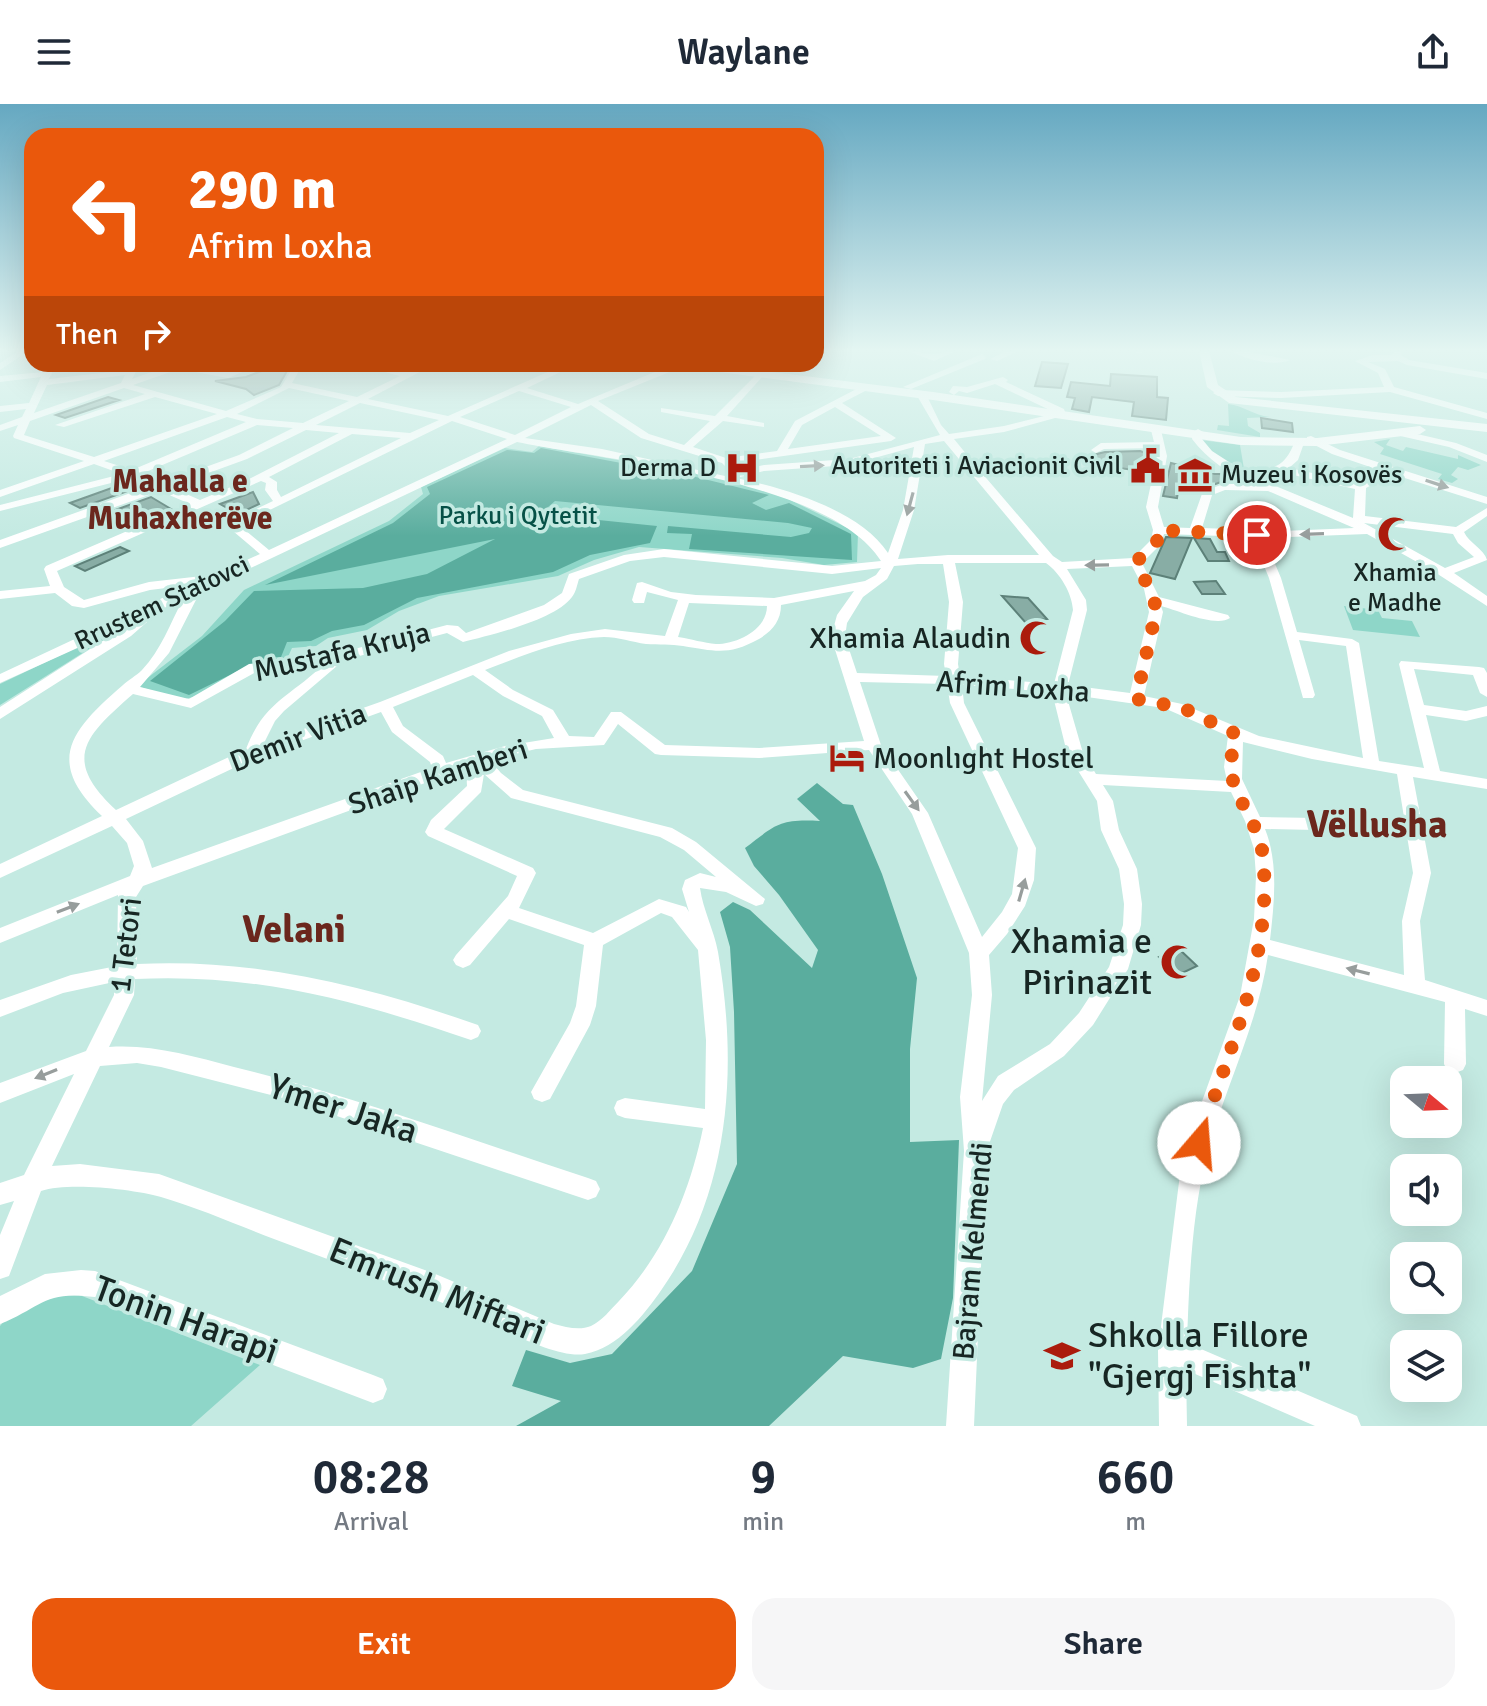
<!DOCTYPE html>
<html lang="en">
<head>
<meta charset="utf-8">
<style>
  :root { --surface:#fff; --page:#f6f6f7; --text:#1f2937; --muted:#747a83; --accent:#ea580c }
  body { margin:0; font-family:Signika,sans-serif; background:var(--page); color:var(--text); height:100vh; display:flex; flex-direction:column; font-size:30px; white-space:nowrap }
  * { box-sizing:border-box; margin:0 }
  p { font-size:26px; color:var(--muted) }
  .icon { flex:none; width:44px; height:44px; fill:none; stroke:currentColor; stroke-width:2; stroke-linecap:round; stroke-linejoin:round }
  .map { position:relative; height:1322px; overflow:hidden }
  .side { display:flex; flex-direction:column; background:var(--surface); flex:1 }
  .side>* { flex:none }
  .top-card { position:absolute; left:24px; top:24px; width:800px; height:244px; border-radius:24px; box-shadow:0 8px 32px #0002; background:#ea580c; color:#fff; overflow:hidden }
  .needle { width:52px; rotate:109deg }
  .buttons { position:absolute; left:1390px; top:962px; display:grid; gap:16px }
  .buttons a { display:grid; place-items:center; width:72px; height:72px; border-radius:16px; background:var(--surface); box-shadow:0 8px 32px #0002; font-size:40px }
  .pin { position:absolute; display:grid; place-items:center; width:68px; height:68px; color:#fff; margin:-34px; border:4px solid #fff; border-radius:50%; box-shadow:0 2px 8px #0007 }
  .me { position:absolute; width:88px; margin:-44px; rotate:18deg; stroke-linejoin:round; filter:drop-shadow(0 0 6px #0008) }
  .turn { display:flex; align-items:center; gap:28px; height:168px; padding:0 32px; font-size:36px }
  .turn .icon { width:104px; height:104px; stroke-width:2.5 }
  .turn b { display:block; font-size:56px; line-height:68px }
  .then { display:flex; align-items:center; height:76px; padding:0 32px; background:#0003; gap:16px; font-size:30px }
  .eta { display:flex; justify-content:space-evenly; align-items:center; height:136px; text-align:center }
  .eta b { font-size:48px; font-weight:600; line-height:56px }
  .action { display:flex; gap:16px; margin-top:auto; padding:16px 32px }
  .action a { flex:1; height:92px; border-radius:24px; background:var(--accent); color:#fff; font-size:32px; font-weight:600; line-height:92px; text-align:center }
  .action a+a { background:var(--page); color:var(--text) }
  header { display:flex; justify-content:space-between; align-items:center; height:104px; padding:0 32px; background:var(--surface); font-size:36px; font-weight:600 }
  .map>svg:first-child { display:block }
</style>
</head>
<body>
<header><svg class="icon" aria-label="menu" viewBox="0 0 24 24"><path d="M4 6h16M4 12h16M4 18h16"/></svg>Waylane<svg class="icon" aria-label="share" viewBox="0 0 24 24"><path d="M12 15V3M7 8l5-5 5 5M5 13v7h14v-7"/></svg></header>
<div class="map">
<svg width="1487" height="1322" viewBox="0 0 1487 1322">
  <rect width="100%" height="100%" fill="#c4eae2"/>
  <path fill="#8ed6c8" d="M1228,300C1244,302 1253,311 1270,313L1247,314L1248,322L1260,329V333L1217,326L1218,321L1229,322Z
    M1390,335L1386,341L1403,347L1406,343L1458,355V351L1481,361L1468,366L1458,363L1451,371L1458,375L1452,379L1438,375L1442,370L1380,350L1384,344L1374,338Z
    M1201,336L1240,341L1244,365C1230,362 1209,349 1201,336Z
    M539,342L730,376L782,392L858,429L857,458L824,461L782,454L639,443L594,456L558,472L439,492L399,507L367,526L328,534L316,542L292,544L286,557L250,561L200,591L182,596L137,582L202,532L244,486L389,417L423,390L421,383L505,344L532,348Z
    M1344,502L1378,506L1382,514L1412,517L1420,533L1353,526Z
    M111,527L116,528L0,601V580Z
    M51,1190L82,1192L260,1261L191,1322H0V1222L11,1209Z"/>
  <path fill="#5aad9e" d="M541,344L696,373L769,391L752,399L766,406L789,399L851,430L852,456L689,445L692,430L667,429L668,422L791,433L809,429L812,424L788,419L555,397L540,410L657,422L650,439L590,451L553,468L417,494L364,521L332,527L311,537L287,538L281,553H267L189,591L150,577L225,517L254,487L363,484L427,470L495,435L265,481L393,419L430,390L427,383L507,346L534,349Z
    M817,679L843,700L853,701L882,770L917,874L910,945V1038L959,1036L953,1194L941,1255L913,1264L843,1252L769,1322H516L561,1297L512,1282L526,1246L570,1259L612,1250L692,1167L737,1060L734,908L730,843L720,808L733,798L750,806L812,864L818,846L779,791L754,762L745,744C777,720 779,715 820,717L797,695Z"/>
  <path fill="#88ada5" stroke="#5d8179" stroke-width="2" d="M1042,258L1068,260L1061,284L1035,282Z
    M280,260H291L279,281L254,291L246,285L215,277L246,273Z
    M1111,270L1157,273V293L1168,294L1166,316L1132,312L1134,298L1092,293L1089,308L1072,305L1075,294L1067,293L1071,278L1110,282Z
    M108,293L119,296L65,314L56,311Z
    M1261,314L1292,319L1293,328L1262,324Z
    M1140,347L1152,351L1146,368L1087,359L1093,351L1105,348Z
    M1171,359L1215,370H1224L1221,378L1213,381L1180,374L1177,394L1163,392Z
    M131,377L142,382L80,404L70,399Z
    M253,388L259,400L238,410L220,400Z
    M151,393L171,405L151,413L134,404L112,412L107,409Z
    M1166,433L1192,434L1175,475L1150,469Z
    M1194,434L1210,435L1217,448H1225L1229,457H1208Z
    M120,443L129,447L85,467L75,462Z
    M1216,477L1225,490H1202L1194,478Z
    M1002,492L1028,494L1047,515L1025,518Z
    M1178,844L1197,862L1178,871L1159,853Z"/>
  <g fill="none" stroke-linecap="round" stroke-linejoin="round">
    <path fill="#fff" fill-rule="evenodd" d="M18,247H28L0,266V259Z
      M908,247C917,247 928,251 935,250C943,249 948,247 956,247L934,257Z
      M1006,247L1016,248L997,257L990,255Z
      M1132,247H1144L1140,250Z
      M1230,247H1244L1290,256C1273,263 1246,255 1230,247Z
      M1394,247H1402L1401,251L1409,256L1487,269V275L1407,261L1398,257L1368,258L1385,265L1394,283L1487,309V315L1390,288L1281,294L1218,292L1213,289L1218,286L1281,288L1384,283L1378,269L1355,257L1373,251H1392Z
      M982,250L986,253L985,255L911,285L903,283Z
      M48,260H56L49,275L128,266L132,260H140L132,275L174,260L227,268L250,260H262L228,274L179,265L133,281L226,307L281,283L295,260H303L292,279L357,293L400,272L354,260C371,260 388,267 405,267C415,268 424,260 435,260L368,295L448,312L566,260H577L527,284L578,300L674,260L677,261V265L598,297L649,330L684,341L710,317L661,308V304L715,312L760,267L763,268V272L727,312L764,319V323L723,317L693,343L726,354L777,347L795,317L866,280L869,281V285L842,299L896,334L891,337L734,359L741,366L764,361L849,355L940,331L916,290L921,287L926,290L941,321L949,330L1004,322L1056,309L995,280L967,289L959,287L954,291L949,288L953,282L967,283L1003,273L1008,276L1006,278L1064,305L1066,311L1004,328L954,335L976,362L1048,360V364L1044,365L981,368L1053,452L1062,458L1133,454L1151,436L1153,426L1146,403L1157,352L1155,344L1104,345L1096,349L1091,346L1101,339L1154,338L1151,326L1156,323L1161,326L1167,352L1158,403L1164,423L1190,424L1203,387L1224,380H1252C1228,369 1208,356 1192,335L1193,328L1198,325L1203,328L1202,335L1212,347L1246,369C1274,364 1284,365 1295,337L1299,336L1304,339L1298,356L1289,364L1359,379L1382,367L1332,350L1307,337V333L1311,332L1340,346L1487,393V400L1392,370L1366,384L1365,412L1456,423L1487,404V412L1464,428C1469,439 1484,445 1487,456L1454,469L1487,492V502L1433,467L1367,430L1264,434L1281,474L1297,528L1352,535L1359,539L1379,657L1424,664L1399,560L1401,557L1479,563L1484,564L1487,569V593L1480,589L1473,571L1414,565L1424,601L1466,607L1487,602V612L1466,617L1426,611L1440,667L1487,675V685L1413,673L1431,769L1420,817L1425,876L1487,896V912L1465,905L1466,960L1463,966L1455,969L1447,966L1444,960L1445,898L1268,851C1258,920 1225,983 1207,1050C1192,1110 1189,1177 1187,1239L1357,1312L1361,1322H1315L1186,1266L1187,1322H1159L1158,1246L1180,1070L1196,1014L1240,892L1254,815L1256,772L1254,745L1245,717L1231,688L1103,681L1113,697L1119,726L1137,765L1142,800L1141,821L1128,865L1093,921L1064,952L1014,986L1003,1000L986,1049L974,1322H946L964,1047L960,993L972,891L969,849L912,710L869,646L759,654L661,651L655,650L618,620L604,641L536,645L490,656L501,669L523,686L672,724L696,738L765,795L763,800L756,802L726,788L700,784C703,806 714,826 718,848C738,963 731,1086 662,1185C644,1211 618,1244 585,1250C555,1255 500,1223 472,1211C407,1184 340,1160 274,1135C237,1121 199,1104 161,1093C132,1085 68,1078 41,1087L9,1172L0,1175V1131L14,1097L0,1101V1079L24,1071L74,970L0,999V979L86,947L114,891V878L63,889L0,913V896L71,871L117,862L118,791L0,839V824L130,772L134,762L127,739L112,722L0,774V760L102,712C44,657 71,626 123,581C128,576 136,572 142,566C161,546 170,520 183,495L147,512L149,515L147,518L131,532L0,615V603L126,522L0,579V570L190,481L150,486L84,504L72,502L55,489L0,495V487L50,482L44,465L46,462L190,400L160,387L0,444V436L150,382L131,374L0,407V401L122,370L94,360L0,393V386L84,357L14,334L13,332L18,321L0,327V321L22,313L26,305L0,308V302L29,299L41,273L0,278V272L44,268ZM125,271L121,279L34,309L47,281ZM124,284L145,290L55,321L64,323L155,293L217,310L94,353L24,331L30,317ZM289,284L349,297L303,319L257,315L237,310ZM519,287L571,303L515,331L460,313ZM360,299L439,316L410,329L316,321ZM591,301L641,334L722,359L730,367L725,372L602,345L525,334ZM835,303L881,332L788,345L802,321ZM227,313L246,318L132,366L104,357ZM452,317L507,335L269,446L239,421ZM257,321L293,324L239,351L161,379L141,370ZM306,326L339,329L245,377L200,396L170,383L247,355ZM352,330L401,334L281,393L277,386V378L269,373ZM944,337L1039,451H948L898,455L914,406L925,340ZM517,338C608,357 829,375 881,457L832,462L664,445L624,451L569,470L562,489L544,501L466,529L458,522L447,521L335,550L249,560L189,595L140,583L169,549L200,488ZM914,343L903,406L888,449C860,406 784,384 736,374L764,367L849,361ZM1280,368L1355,385L1353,414L1256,374ZM261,377L266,379L265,386L273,397L231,417L227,422L260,450L207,474L202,472L149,478L84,496L64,483L57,467ZM1225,386L1268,387L1354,424L1283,427L1202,424L1212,391ZM1364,419L1453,430L1458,439L1474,453L1445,464ZM1164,430L1252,433L1269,474L1303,594H1313L1315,591L1299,536L1346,542L1363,654L1259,632L1182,600L1144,592L1163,508L1161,502C1177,506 1216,524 1230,514L1228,511L1159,493L1142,459L1161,440ZM664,453L832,470L881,464L876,471L865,477L774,494L696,491L671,488L642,478L637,479L632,496L634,499H644L647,488L678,496L665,532L605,525L571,530L509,547L380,598L264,639L275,617L284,607L344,556L447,529L463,538C491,531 555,516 572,493C576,488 577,481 579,475L630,457ZM955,459H1046C1060,469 1072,489 1073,506L1054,580L960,572L958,560L963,498ZM918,460H943L949,498L944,560L946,572L857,569L845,533L847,519L863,493L887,475L894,462ZM1132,462L1144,485L1149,508L1130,589L1068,581L1087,506L1086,496L1067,465ZM854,487L837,511L831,533L864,637L759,644L665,641L621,608H611L594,633L569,632L553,606L513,586L485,566C522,552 564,534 604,533C618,533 632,538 646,540C659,541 671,540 683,542C715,547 728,552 759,535C772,527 781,517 781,501ZM689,499L767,502C767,525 738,540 716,540C704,539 691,535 678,533ZM325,559C292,592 264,597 246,645L116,706C61,655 85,632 133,590L191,604L258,567ZM473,571L503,592L542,612L554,634L505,642L446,659L443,652L403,622L393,603ZM860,578L947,580L950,599L1018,744L1012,790L1002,808L982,833L928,709L881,641ZM962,581L1052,588L1067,649L1097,697L1101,726L1119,765L1124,800L1123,821L1109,863L1079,909L1050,940L998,972L982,997L992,891L989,851L1007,830L1025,802L1034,776L1036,744L964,599ZM1066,590L1164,604L1228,632L1224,663L1227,677L1096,670L1083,649ZM381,608L392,628L430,658L432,664L152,764L143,737L126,715L259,652ZM1243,638L1312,655L1397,670L1413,769L1402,817L1404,871L1270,836C1274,800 1279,760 1265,725L1316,726L1325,720L1316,714L1260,713L1242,675ZM466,664L467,682L431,716L425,728L428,732L517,772L508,792L456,851L453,856L456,861L463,864L470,861L509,815L584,841L576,902L570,919L531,988L534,995L542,998L550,995L590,921L596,902L603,841L661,809L672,813L698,846L706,936L705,1005L625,994L617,997L614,1004L617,1011L625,1014L703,1024C690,1088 664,1150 619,1197C611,1205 602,1217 591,1222C579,1227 566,1223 554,1220L433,1169L159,1070L80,1060L52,1062L100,962L137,959L161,963L283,994L588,1096L596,1093L600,1085L596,1077L588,1074C471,1036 354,992 234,963C192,952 152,940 109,943L134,891L135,875C257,869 357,897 471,936L478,933L481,927L478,921C367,882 256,854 137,860L136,793L143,782ZM484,670L511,694L660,733L684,746L716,773L700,769L685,776L682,785L689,808L686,803L659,795L593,829L519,804L536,769L533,764L444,725L481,688Z
      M1400,326L1456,339L1487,351V358L1449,343L1396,331L1395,329Z
      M81,1166L95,1167L373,1271L383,1275L387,1285L383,1295L373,1299L95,1193C44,1186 42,1203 0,1220V1192L45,1170Z"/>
    <path fill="#fff" fill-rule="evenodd" d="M1199,247H1209L1218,281L1236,293L1487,320V328L1229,299L1207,283Z
      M675,260H707L933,288L1241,333L1317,334L1420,322L1426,326L1420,330L1317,342L1241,341L933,296L681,263Z"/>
  </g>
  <defs><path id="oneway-solid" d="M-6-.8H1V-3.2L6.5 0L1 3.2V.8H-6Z" transform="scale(2)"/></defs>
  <g fill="#979d9c">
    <use href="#oneway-solid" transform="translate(812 362) rotate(-3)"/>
    <use href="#oneway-solid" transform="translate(1437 380) rotate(18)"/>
    <use href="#oneway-solid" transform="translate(910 400) rotate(105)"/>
    <use href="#oneway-solid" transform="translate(1312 430) rotate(178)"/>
    <use href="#oneway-solid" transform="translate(1097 461) rotate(179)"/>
    <use href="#oneway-solid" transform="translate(912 697) rotate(54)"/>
    <use href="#oneway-solid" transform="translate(1022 786) rotate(-74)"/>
    <use href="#oneway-solid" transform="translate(68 804) rotate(-21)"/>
    <use href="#oneway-solid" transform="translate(1358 867) rotate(-166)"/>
    <use href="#oneway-solid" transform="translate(46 970) rotate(158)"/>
  </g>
  <linearGradient id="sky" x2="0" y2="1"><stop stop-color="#65a8c1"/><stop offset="0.57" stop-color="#e4f6f2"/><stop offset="1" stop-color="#e4f6f2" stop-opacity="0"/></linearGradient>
  <rect width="1487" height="432" fill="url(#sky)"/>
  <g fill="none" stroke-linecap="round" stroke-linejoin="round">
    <path stroke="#ea580c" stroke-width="14" stroke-dasharray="0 25.2" d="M1199,1039C1228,946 1273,854 1263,753C1260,722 1239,701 1232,673C1229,659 1233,644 1236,630L1183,604L1136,595L1156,508L1154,494L1136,458L1157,437L1159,426L1257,431"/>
  </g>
  <defs>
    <g id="civic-bare" transform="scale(2.76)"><path d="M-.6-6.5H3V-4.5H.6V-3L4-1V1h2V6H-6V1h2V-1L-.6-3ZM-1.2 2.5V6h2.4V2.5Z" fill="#ab1b0c" stroke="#c4eae2" stroke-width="2.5" paint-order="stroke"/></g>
    <g id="hospital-bare" transform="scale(2.76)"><path d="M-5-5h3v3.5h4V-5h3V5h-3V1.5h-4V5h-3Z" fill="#ab1b0c" stroke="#c4eae2" stroke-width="2.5" paint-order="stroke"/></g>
    <g id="museum-bare" transform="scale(2.76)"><path d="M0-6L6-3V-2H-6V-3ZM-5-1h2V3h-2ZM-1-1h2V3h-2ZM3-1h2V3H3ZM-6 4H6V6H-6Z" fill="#ab1b0c" stroke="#c4eae2" stroke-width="2.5" paint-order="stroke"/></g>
    <g id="mosque-bare" transform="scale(2.76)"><path d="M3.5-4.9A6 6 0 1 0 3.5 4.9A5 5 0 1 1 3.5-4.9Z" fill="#ab1b0c" stroke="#c4eae2" stroke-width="2.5" paint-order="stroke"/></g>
    <g id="hotel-bare" transform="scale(2.76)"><path d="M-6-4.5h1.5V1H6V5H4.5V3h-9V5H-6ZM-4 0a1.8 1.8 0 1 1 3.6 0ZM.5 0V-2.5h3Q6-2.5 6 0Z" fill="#ab1b0c" stroke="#c4eae2" stroke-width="2.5" paint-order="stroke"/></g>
    <g id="school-bare" transform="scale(2.76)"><path d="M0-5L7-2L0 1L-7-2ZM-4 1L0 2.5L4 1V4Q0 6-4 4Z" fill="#ab1b0c" stroke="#c4eae2" stroke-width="2.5" paint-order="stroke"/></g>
  </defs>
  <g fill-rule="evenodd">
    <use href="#civic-bare" x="1148" y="362"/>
    <use href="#hospital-bare" x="742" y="364"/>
    <use href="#museum-bare" x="1195" y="371"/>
    <use href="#mosque-bare" x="1395" y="430"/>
    <use href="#mosque-bare" x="1037" y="534"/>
    <use href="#hotel-bare" x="847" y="654"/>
    <use href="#mosque-bare" x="1178" y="858"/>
    <use href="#school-bare" x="1062" y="1252"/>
  </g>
  <g text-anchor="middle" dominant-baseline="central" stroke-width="7" stroke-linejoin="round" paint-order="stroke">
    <g font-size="26" fill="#172623" stroke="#c4eae2" text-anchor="end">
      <text x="1122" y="362">Autoriteti i Aviacionit Civil</text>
      <text x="716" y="364">Derma D</text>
      <text x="1221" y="371" text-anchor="start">Muzeu i Kosovës</text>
      <text x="1395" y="469" text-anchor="middle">Xhamia<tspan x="1395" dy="30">e Madhe</tspan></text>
    </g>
    <g font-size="26" fill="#065147" stroke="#c4eae2">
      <text x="518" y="412">Parku i Qytetit</text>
    </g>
    <g font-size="26" fill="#172623" stroke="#c4eae2">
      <text transform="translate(162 499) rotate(-25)">Rrustem Statovci</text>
    </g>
    <g font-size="30" fill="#172623" stroke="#c4eae2" text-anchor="end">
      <text x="1011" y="534">Xhamia Alaudin</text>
      <text x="873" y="654" text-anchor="start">Moonlıght Hostel</text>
    </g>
    <g font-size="30" fill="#172623" stroke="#c4eae2">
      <text transform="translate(342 548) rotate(-13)">Mustafa Kruja</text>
      <text transform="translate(1013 583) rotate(4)">Afrim Loxha</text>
      <text transform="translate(298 634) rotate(-21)">Demir Vitia</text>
      <text transform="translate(438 673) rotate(-18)">Shaip Kamberi</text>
      <text transform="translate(126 841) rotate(-83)">1 Tetori</text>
      <text transform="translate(973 1147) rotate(-85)">Bajram Kelmendi</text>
    </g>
    <g font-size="32" font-weight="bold" fill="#6b271d" stroke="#c4eae2">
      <text x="180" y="377">Mahalla e<tspan x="180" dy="37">Muhaxherëve</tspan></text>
    </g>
    <g font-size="36" fill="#172623" stroke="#c4eae2" text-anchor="end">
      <text x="1152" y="837">Xhamia e<tspan x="1152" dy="41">Pirinazit</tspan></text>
      <text x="1088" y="1231" text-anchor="start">Shkolla Fillore<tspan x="1088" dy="41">"Gjergj Fishta"</tspan></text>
    </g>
    <g font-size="36" fill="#172623" stroke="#c4eae2">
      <text transform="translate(343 1005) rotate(18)">Ymer Jaka</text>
      <text transform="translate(437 1187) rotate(22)">Emrush Miftari</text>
      <text transform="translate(186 1216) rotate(20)">Tonin Harapi</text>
    </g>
    <g font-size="38" font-weight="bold" fill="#6b271d" stroke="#c4eae2">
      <text x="1377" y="720">Vëllusha</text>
      <text x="294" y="825">Velani</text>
    </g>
  </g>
</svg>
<div class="buttons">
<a><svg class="needle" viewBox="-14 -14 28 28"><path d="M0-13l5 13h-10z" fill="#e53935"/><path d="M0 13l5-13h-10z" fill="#747a83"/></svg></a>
<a><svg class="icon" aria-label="sound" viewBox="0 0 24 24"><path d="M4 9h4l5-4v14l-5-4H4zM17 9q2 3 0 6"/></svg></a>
<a><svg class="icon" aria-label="search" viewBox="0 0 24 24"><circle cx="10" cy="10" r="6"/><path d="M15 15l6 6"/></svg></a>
<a><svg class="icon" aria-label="layers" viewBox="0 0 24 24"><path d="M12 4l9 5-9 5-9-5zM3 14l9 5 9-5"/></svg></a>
</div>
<div class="pin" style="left:1257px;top:431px;background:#d93025"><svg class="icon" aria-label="arrive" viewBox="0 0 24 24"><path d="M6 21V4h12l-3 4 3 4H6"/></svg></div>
<svg class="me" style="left:1199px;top:1039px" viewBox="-20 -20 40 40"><circle r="19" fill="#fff"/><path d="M0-13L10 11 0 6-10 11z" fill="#ea580c"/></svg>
<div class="top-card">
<div class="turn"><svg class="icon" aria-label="left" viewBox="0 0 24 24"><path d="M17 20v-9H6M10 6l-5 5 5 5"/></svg><div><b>290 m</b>Afrim Loxha</div></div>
<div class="then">Then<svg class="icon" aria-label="right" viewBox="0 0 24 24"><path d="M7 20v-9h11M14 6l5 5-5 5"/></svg></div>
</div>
</div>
<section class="side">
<div class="eta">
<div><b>08:28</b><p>Arrival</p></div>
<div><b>9</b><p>min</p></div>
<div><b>660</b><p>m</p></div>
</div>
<div class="action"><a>Exit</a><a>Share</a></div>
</section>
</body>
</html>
